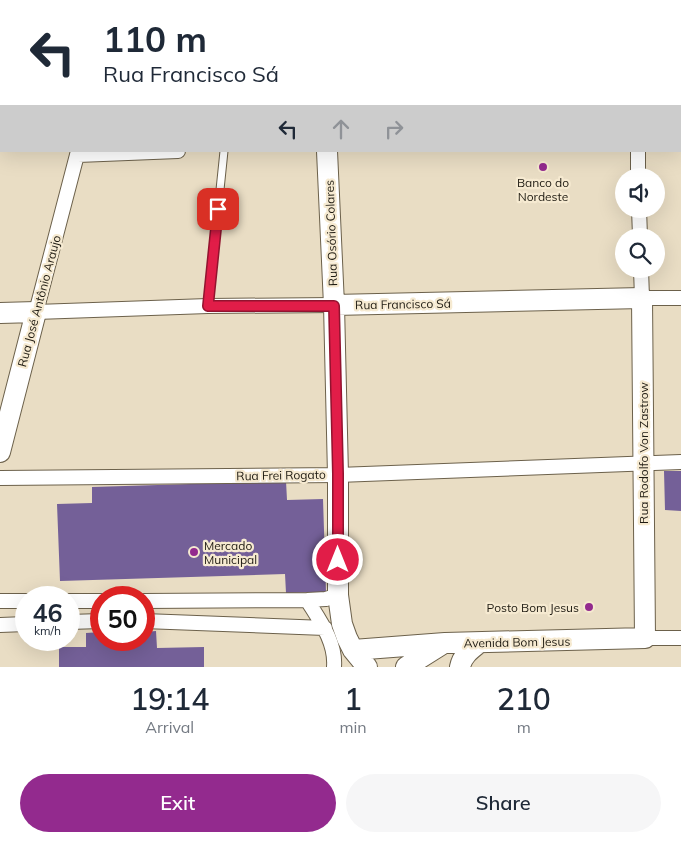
<!DOCTYPE html>
<html lang="en">
<head>
<meta charset="utf-8">
<style>
  :root { --surface:#fff; --page:#f6f6f7; --text:#1f2937; --muted:#747a83; --accent:#932a8e }
  body { margin:0; font-family:Mulish,sans-serif; background:var(--page); color:var(--text); height:100vh; display:flex; flex-direction:column; font-size:19px; white-space:nowrap }
  * { box-sizing:border-box; margin:0 }
  p { font-size:16px; color:var(--muted) }
  .icon { flex:none; width:28px; height:28px; fill:none; stroke:currentColor; stroke-width:2; stroke-linecap:round; stroke-linejoin:round }
  .map { position:relative; height:667px; overflow:hidden }
  .details { display:flex; flex-direction:column; background:var(--surface); flex:1 }
  .details>* { flex:none }
  .top-card { position:absolute; left:0px; top:0px; width:681px; height:152px; box-shadow:0 5px 20px #0002; background:#fff; color:var(--text); overflow:hidden }
  .tools { position:absolute; left:615px; top:168px; display:grid; gap:10px }
  .tools a { display:grid; place-items:center; width:50px; height:50px; border-radius:50%; background:var(--surface); box-shadow:0 5px 20px #0002; font-size:25px }
  .speed { position:absolute; left:15px; top:586px; display:flex; gap:10px; font-size:25px; font-weight:700; text-align:center }
  .speed>* { display:grid; place-content:center; width:65px; height:65px; border-radius:50%; background:var(--surface); box-shadow:0 5px 20px #0002; line-height:1 }
  .speed small { font-size:12px; font-weight:400 }
  .speed .limit { border:8px solid #d22; background:#fff; color:#111 }
  .pin { position:absolute; display:grid; place-items:center; width:42px; height:42px; color:#fff; margin:-21px; border-radius:10px; box-shadow:0 2px 8px #0006 }
  .me { position:absolute; width:55px; margin:-28px; rotate:0deg; stroke-linejoin:round; filter:drop-shadow(0 0 4px #0008) }
  .turn { display:flex; align-items:center; gap:18px; height:105px; padding:0 20px; font-size:22px }
  .turn .icon { width:65px; height:65px; stroke-width:2.5 }
  .turn b { display:block; font-size:35px; line-height:42px }
  .lanes { display:flex; align-items:center; height:48px; padding:0 20px; background:#0003; justify-content:center; gap:25px; direction:ltr }
  .lanes .off { opacity:.35 }
  .eta { display:flex; justify-content:space-evenly; align-items:center; height:85px; text-align:center }
  .eta b { font-size:30px; font-weight:600; line-height:35px }
  .cta { display:flex; gap:10px; margin-top:auto; padding:10px 20px }
  .cta a { flex:1; height:58px; border-radius:30px; background:var(--accent); color:#fff; font-size:20px; font-weight:600; line-height:58px; text-align:center }
  .cta a+a { background:var(--page); color:var(--text) }
  .map>svg:first-child { display:block }
</style>
</head>
<body>
<div class="map">
<svg width="681" height="667" viewBox="0 0 681 667">
  <rect width="100%" height="100%" fill="#e9ddc4"/>
  <path fill="#746098" d="M664,471H681V511L665,510Z
    M286,481L287,500L323,499L326,592L286,593L285,574L60,581L57,504L92,503V487Z
    M156,631L157,648L204,647V667H59V647H86V633L101,632V640H144V632Z"/>
  <g fill="none" stroke-linecap="round" stroke-linejoin="round">
    <g stroke="#6c614b" stroke-width="9">
      <path id="lane" d="M208,306L224,151"/>
    </g>
    <g stroke="#6c614b" stroke-width="16">
      <path id="street" d="M89,0L91,1
        M633,0V1
        M48,1L49,0
        M114,1V0
        M0,94L1,91
        M680,133H681
        M78,151L36,312L208,306L334,305
        M638,151V176
        M78,155L178,151
        M639,209L640,236
        M641,269L642,298H681
        M0,478L338,475L681,462
        M307,600C320,621 336,642 334,667
        M0,601H26
        M69,601H101
        M144,601L307,600L326,599L338,595
        M144,621L325,628
        M69,622L101,621
        M0,625L26,624
        M645,638H681"/>
    </g>
    <g stroke="#6c614b" stroke-width="22">
      <path id="secondary" d="M314,0V1
        M327,151L334,305L338,475V595L342,624L347,638L353,650L367,667
        M334,305L642,298L645,638L445,643L353,650
        M0,313L36,312L0,452
        M406,667L441,645
        M460,667C462,656 470,650 479,643"/>
    </g>
    <use href="#lane" stroke="#fff" stroke-width="7"/>
    <use href="#street" stroke="#fff" stroke-width="14"/>
    <use href="#secondary" stroke="#fff" stroke-width="20"/>
  </g>
  <g fill="none" stroke-linecap="round" stroke-linejoin="round">
    <g stroke="#92132f" stroke-width="12">
      <path id="route" d="M218,209L208,306H334L338,474V560"/>
    </g>
    <use href="#route" stroke="#e11d48" stroke-width="9"/>
  </g>
  <g fill="#932a8e" stroke="#f6ead1" stroke-width="2">
    <circle cx="543" cy="167" r="5"/>
    <circle cx="194" cy="552" r="5"/>
    <circle cx="589" cy="607" r="5"/>
  </g>
  <g text-anchor="middle" dominant-baseline="central" stroke-width="4.5" stroke-linejoin="round" paint-order="stroke">
    <g font-size="12" fill="#1f1b12" stroke="#f6ead1">
      <text x="543" y="182">Banco do<tspan x="543" dy="14">Nordeste</tspan></text>
      <text x="204" y="545" text-anchor="start">Mercado<tspan x="204" dy="14">Municipal</tspan></text>
      <text x="579" y="607" text-anchor="end">Posto Bom Jesus</text>
    </g>
    <g font-size="12" fill="#1f1b12" stroke="#f6ead1">
      <text transform="translate(331 233) rotate(-92)">Rua Osório Colares</text>
      <text transform="translate(39 301) rotate(-75)">Rua José Antônio Araujo</text>
      <text transform="translate(403 304) rotate(-1)">Rua Francisco Sá</text>
      <text transform="translate(643 453) rotate(-90)">Rua Rodolfo Von Zastrow</text>
      <text transform="translate(281 475) rotate(-1)">Rua Frei Rogato</text>
      <text transform="translate(517 642) rotate(-1)">Avenida Bom Jesus</text>
    </g>
  </g>
</svg>
<div class="tools">
<a><svg class="icon" aria-label="sound" viewBox="0 0 24 24"><path d="M4 9h4l5-4v14l-5-4H4zM17 9q2 3 0 6"/></svg></a>
<a><svg class="icon" aria-label="search" viewBox="0 0 24 24"><circle cx="10" cy="10" r="6"/><path d="M15 15l6 6"/></svg></a>
</div>
<div class="speed"><div>46<small>km/h</small></div><div class="limit">50</div></div>
<div class="pin" style="left:218px;top:209px;background:#d93025"><svg class="icon" aria-label="arrive" viewBox="0 0 24 24"><path d="M6 21V4h12l-3 4 3 4H6"/></svg></div>
<svg class="me" style="left:338px;top:560px" viewBox="-20 -20 40 40"><circle r="17" fill="#e11d48" stroke="#fff" stroke-width="3"/><path d="M0-11L8 9 0 5-8 9z" fill="#fff"/></svg>
<div class="top-card">
<div class="turn"><svg class="icon" aria-label="left" viewBox="0 0 24 24"><path d="M17 20v-9H6M10 6l-5 5 5 5"/></svg><div><b>110 m</b>Rua Francisco Sá</div></div>
<div class="lanes"><svg class="icon" aria-label="left" viewBox="0 0 24 24"><path d="M17 20v-9H6M10 6l-5 5 5 5"/></svg><svg class="icon off" aria-label="ahead" viewBox="0 0 24 24"><path d="M12 20V5M6 11l6-6 6 6"/></svg><svg class="icon off" aria-label="right" viewBox="0 0 24 24"><path d="M7 20v-9h11M14 6l5 5-5 5"/></svg></div>
</div>
</div>
<section class="details">
<div class="eta">
<div><b>19:14</b><p>Arrival</p></div>
<div><b>1</b><p>min</p></div>
<div><b>210</b><p>m</p></div>
</div>
<div class="cta"><a>Exit</a><a>Share</a></div>
</section>
</body>
</html>
